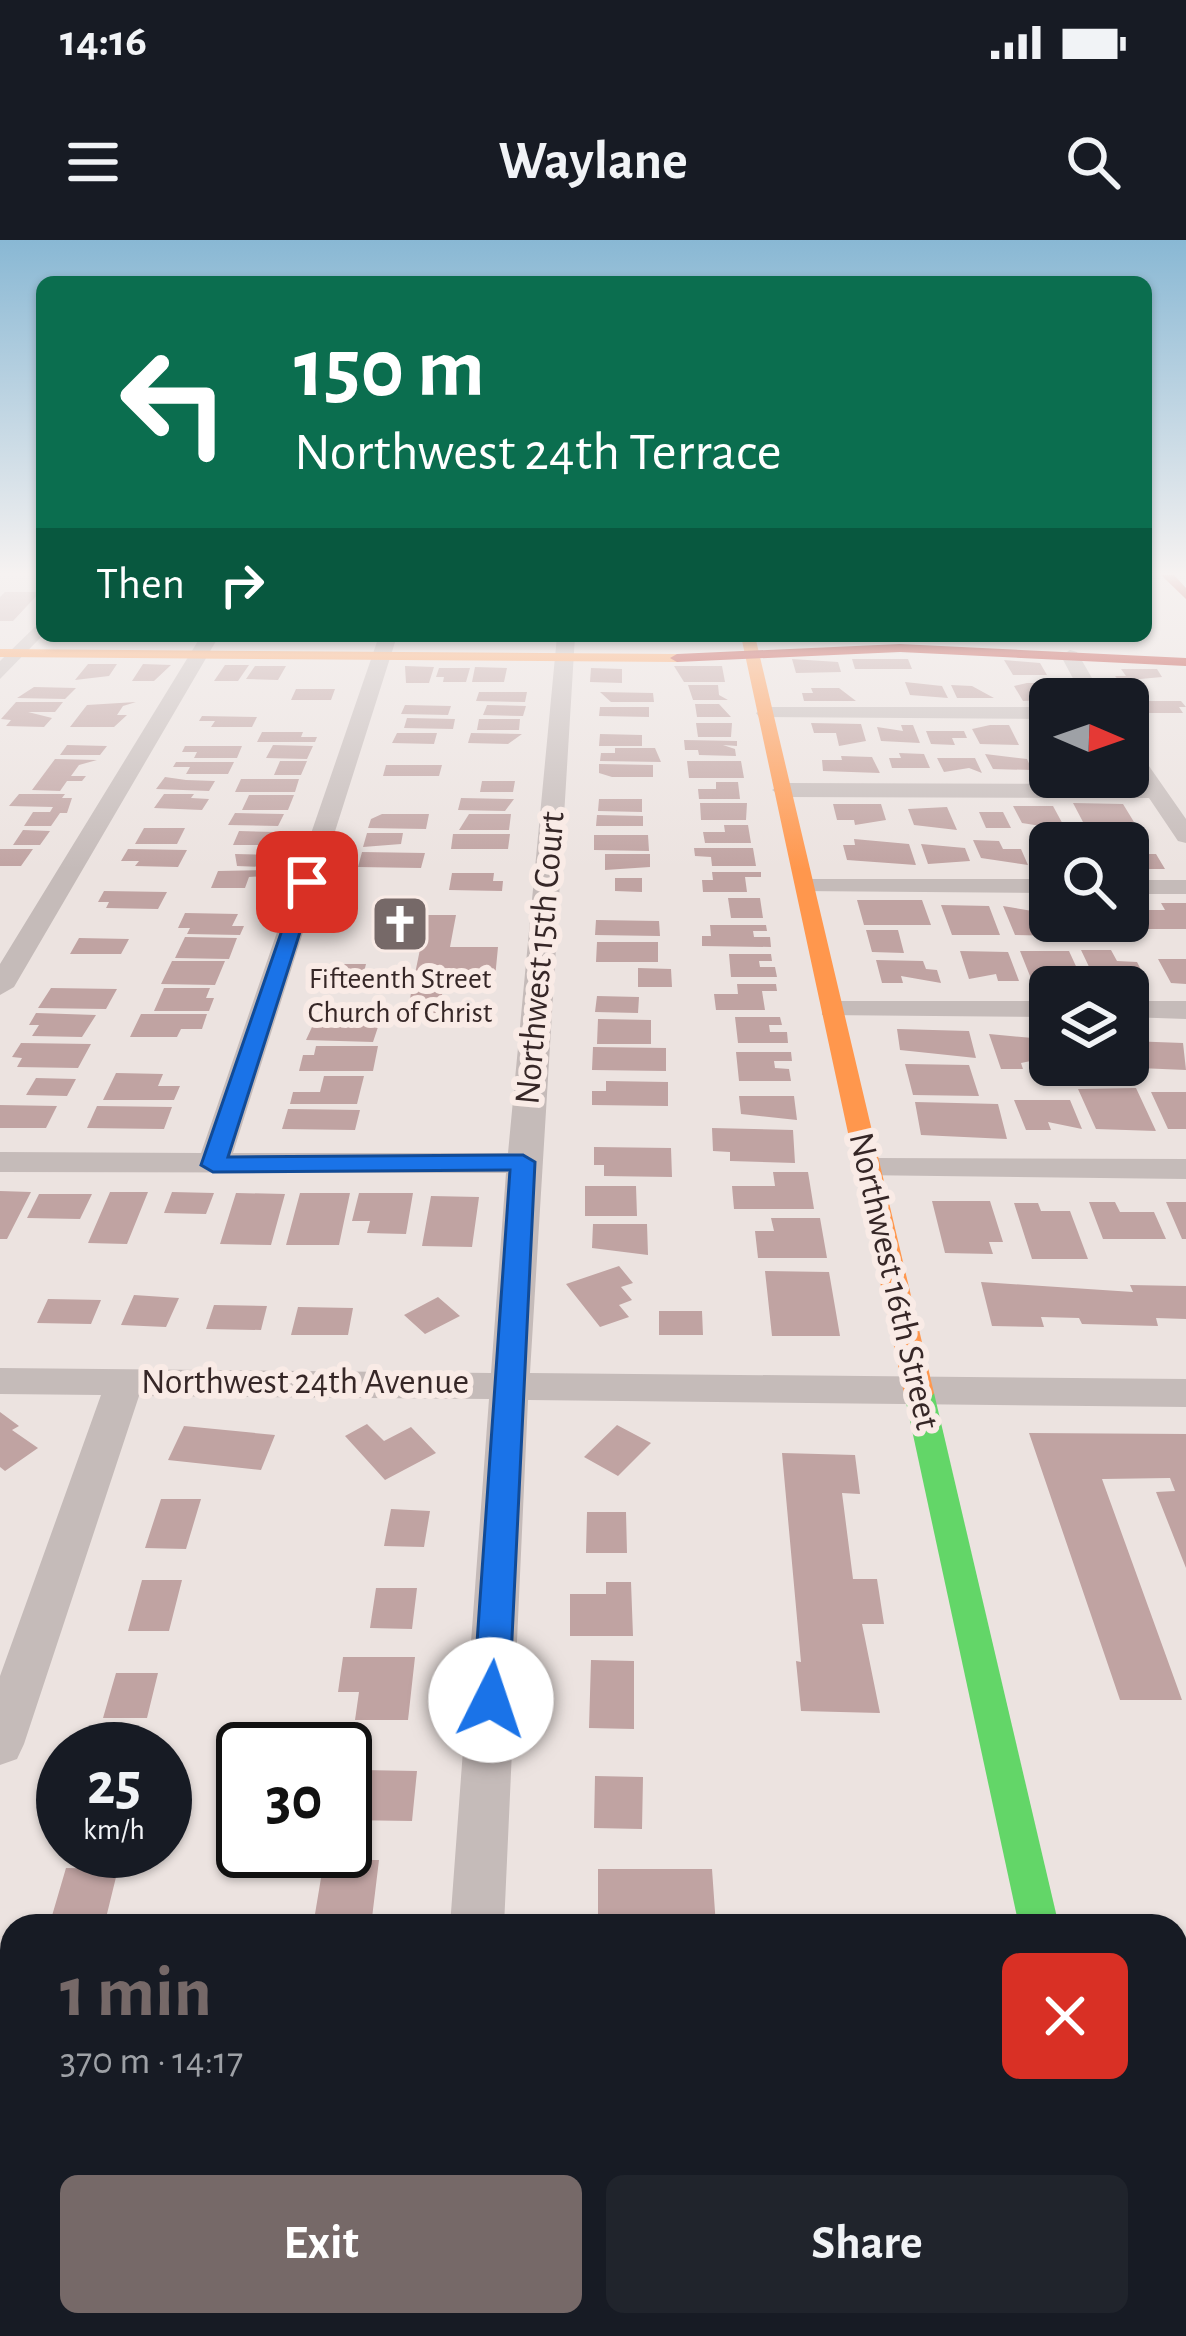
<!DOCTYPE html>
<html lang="en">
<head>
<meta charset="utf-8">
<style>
  :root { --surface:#171b24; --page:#20242c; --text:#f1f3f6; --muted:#9ea1a6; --accent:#766968 }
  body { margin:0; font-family:"Alegreya Sans",sans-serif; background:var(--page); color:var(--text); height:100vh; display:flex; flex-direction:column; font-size:45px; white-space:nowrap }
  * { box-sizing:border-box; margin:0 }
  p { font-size:39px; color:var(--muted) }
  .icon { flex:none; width:66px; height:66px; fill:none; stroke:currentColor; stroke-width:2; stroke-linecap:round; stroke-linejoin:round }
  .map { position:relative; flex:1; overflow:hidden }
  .panel { position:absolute; left:0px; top:1674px; width:1188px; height:423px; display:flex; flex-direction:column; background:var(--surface); border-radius:36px 36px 0 0; box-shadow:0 3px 9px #0004 }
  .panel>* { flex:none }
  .hud { position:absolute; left:36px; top:36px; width:1116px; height:366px; border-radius:18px; box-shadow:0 3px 9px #0004; background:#0b6e4f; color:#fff; overflow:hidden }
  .needle { width:78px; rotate:92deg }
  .tools { position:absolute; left:1029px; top:438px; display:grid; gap:24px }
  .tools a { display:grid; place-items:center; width:120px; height:120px; border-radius:18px; background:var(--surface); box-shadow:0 3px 9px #0004; font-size:60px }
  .speed { position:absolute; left:36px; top:1482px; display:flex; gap:24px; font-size:60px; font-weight:700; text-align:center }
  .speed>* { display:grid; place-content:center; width:156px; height:156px; border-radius:50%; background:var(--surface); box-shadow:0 3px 9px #0004; line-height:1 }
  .speed small { font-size:30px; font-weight:400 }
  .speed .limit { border:6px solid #111; border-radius:18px; background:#fff; color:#111 }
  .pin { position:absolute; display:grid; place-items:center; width:102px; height:102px; color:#fff; margin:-51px; border-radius:24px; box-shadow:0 6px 18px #0006 }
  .me { position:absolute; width:132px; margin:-66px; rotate:4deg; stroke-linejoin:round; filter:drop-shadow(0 0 9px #0008) }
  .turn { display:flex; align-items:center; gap:42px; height:252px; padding:0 60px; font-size:54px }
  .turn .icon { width:156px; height:156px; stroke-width:2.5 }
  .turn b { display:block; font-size:84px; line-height:102px }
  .then { display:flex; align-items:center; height:114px; padding:0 60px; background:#0003; gap:24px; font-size:45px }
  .round { display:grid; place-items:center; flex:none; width:126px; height:126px; border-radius:18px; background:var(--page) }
  .head { display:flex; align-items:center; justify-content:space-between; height:204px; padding:0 60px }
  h1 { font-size:72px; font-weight:700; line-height:90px; color:var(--accent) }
  .action { display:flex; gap:24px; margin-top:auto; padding:24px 60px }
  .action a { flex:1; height:138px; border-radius:18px; background:var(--accent); color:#fff; font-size:48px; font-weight:700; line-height:138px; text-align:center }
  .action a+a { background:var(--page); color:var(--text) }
  .status { display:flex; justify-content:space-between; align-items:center; height:84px; padding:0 60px; background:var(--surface); direction:ltr }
  .status svg { height:33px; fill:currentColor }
  header { display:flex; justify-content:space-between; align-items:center; height:156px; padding:0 60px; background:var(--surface); font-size:54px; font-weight:700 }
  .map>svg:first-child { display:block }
</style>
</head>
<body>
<div class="status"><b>14:16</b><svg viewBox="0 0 49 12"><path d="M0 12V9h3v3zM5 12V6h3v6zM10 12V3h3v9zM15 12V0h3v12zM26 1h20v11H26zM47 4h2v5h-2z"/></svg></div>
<header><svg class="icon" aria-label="menu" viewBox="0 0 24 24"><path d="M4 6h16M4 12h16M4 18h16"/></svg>Waylane<svg class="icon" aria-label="search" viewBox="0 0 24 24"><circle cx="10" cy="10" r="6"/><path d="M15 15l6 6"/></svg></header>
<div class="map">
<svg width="1186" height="2096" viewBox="0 0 1186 2096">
  <rect width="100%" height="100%" fill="#ece3e0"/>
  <path fill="#c0a3a2" d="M5,352H40L13,381H0V357Z
    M792,419L838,422L841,432L796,433Z
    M852,419H908L912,429H855Z
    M1004,420L1040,423L1047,435H1013Z
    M88,424H117L109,436L75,440Z
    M143,424L171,425L154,441H132Z
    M225,425H249L238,441H214Z
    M255,426H286L278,440L246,439Z
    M405,426L434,427L429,443H406Z
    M674,426H722L725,442H684Z
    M475,427L507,428L504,442H472Z
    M439,428H470L466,442H443L444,437H436Z
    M591,428L622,429V443L590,442Z
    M1121,429H1157L1162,437L1119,441L1115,436H1126Z
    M905,442L942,446L948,458L910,455Z
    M1027,443H1047L1058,459L1023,461L1014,446Z
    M688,445H718L719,455L728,460H693Z
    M951,445L972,446L994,458H957Z
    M34,447L76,448L65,459L17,458Z
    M811,448H839L856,461H804L802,453H813Z
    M296,449H335L331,460H291Z
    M479,452H527L525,462L476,461Z
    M600,452L653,453L654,462H611Z
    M1136,461H1181L1186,467H1179L1183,473H1145Z
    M16,462H63L55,472H28L52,478L44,487L6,486L11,480L1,479Z
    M136,462L123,466L117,475H127L114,487H70L87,465Z
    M695,464H719L731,477H697Z
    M405,465L451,466L448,475L401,474Z
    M487,465L526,466L523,476L483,475Z
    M600,467H649V477L599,476Z
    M202,476L257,477L252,487H211L215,481H199Z
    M407,478L455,479L453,489L404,488Z
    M479,479H520L519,490H477Z
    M696,483H732L731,497H698Z
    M811,483L861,484L866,501L839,506L836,493H814Z
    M901,485H913L920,503L881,501L877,487L903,491Z
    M990,485H1009L1019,505L980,504L972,489Z
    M926,491H964L967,498H952L955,505L931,504Z
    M262,492H303L301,497H317L315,502H257Z
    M397,493H437L434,504L392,503Z
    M471,493L522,494L508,504L468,503Z
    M600,494L642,495V506H599Z
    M684,500L737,501V506L723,505L735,509L736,516L699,515L698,510H685Z
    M67,505L107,506L100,515H60Z
    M273,505L313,506L307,519L266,518Z
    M185,506H242L237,518H194L197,512H182Z
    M615,508H655L661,522L600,521L601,513H615Z
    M899,513L924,514L930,528H892L889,518H901Z
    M985,514L1027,519L1032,530L993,529Z
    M841,516L872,517L880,533L823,531L822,520H842Z
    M937,518H975L982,533L969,528L944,532Z
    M55,519L97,520L79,525L71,536H86L82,541H67L60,551L32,550Z
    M280,521H307L301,535H274Z
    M687,521H741L744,538H689Z
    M176,522H234L228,534H186L190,527H173Z
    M599,524L653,525V537H612L599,533Z
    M386,525H442L439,536H383Z
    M165,537L186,540L215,541L209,551L156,549Z
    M241,539H299L295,552H235Z
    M482,541H515L513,552H480Z
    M716,542H738L740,559H699L698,549H716Z
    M19,554H65L62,558H72L67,573H60L51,586H24L33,572H50L53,567L9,566Z
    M164,554H194L191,558L209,559L202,570L154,568Z
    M249,555H294L288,570H242Z
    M461,558L514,559L505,571L458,570Z
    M599,559H642V572L598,571Z
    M700,563H747L746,580H701Z
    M1073,563L1123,564L1134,582H1083Z
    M833,564H881L886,580L855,585L854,580H837Z
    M1013,566H1053L1066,590L1022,583Z
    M947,567L957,590L914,585L908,569Z
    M979,572H1003L1011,588H986Z
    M235,573L284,574L278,586L228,585Z
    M382,574H429L426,589L368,588L371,579Z
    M469,574H511L509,590H459Z
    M597,575L643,576V586H596Z
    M724,585H748L751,603H705L703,592H725Z
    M1082,586H1124L1131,599H1145L1149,604L1089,597Z
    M144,588H185L177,604H135Z
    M23,590L50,591L40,605H13Z
    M239,591L276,592L270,605H233Z
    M367,593H403L401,604L363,607Z
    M453,594H510L508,609H451Z
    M594,595H648L649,611L594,610Z
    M854,599L909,604L916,625L847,620L843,605H855Z
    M973,600L999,601L1003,609H1021L1028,625L981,618Z
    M921,604L965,608L970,621L928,624Z
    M694,608H753L756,626H712L711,617L695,616Z
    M0,609H33L21,626H0Z
    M128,609L187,610L178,627L135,626L139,621H121Z
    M362,612L425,613L421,628L358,627Z
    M235,614L273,615L267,627L237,626Z
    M605,614H650V627L605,630Z
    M1128,614H1156L1165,629H1128Z
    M265,630L263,636L249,637L245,648H211L218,631Z
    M712,632H761V637H745L747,652H703L702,640H713Z
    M452,633H494L493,641H503L502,651L449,650Z
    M615,638H642V652L615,651Z
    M104,651L167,652L158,669L106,668L109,662H98Z
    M728,658H760L763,678H731Z
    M857,660H922L931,685H864Z
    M1161,663H1186V689H1140L1130,670H1165Z
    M941,665L989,666L1000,695H952Z
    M1003,666L1050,674L1062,696L1015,695Z
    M185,673L238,674L232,686H244L240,695L187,694L190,688H178Z
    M427,675H456L450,707H498L495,738L445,737L439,773H407Z
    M596,680L659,681L660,696L595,695Z
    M1068,681H1116L1119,688H1099L1103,696H1075Z
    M710,685H766L767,691H753L754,697H770L771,707L702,706V696H711Z
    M866,690H898L904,713L872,712Z
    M185,697L237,698L229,719L175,718Z
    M79,698L129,699L121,714H70Z
    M597,702H658V722H596Z
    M1081,710H1111L1117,721L1137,722L1147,741L1092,733Z
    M960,711L1008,712L1019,741H998L996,734L969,739Z
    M1020,711H1069L1080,735L1032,741Z
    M729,714H771L772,721H759L760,727H775L777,737H731Z
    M1158,719H1186V744L1171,743Z
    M876,720L923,721L926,729L937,730L941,743L901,736L903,743H882Z
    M172,721H225L215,745L161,744Z
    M330,724H366L364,732H379L375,746H323Z
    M638,728L671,729L672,747H638Z
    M737,744H776L777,751H762L765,770H716L714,754H738Z
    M51,748L117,749L106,769L38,768Z
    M164,748H210L206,758H214L209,771H154Z
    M597,756L639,757L638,773L595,772Z
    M36,773L96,775L82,797L32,796L39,785H29Z
    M141,774H207L202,789H181L177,797H130Z
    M332,776L381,778L373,802L306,800L312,787H327Z
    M735,777H780L782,785H769L770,792H787L788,803H738Z
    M598,779L651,780V804H597Z
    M897,789L969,791L976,818L900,810Z
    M989,794L1044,799L1050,817L1021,823L1023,829H1001Z
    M1129,801L1183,803L1186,830L1139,828Z
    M21,803L91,804L78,828L17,827L22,818L12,817Z
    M316,806H378L373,831H299L303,815H314Z
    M593,807L666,808V831L592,830Z
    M736,812H791L792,821H774L775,828L789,829L791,841H739Z
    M905,824L969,825L979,856L913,855Z
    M116,833L163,834L158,846H180L174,860H103Z
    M324,836H364L357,864H290L293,852H320Z
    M36,838L76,839L67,856L26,855Z
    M606,841L668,842V866L592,865V851H606Z
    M1136,848L1156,891L1096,889L1078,849Z
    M1151,852H1186V889H1168Z
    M739,856H794L797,880L741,874Z
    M1014,860H1070L1082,889L1048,882L1051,890H1026Z
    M915,862L998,864L1007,899L921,895Z
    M0,865L57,866L46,888H0Z
    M97,866L172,867L164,889L87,888Z
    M288,869L360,870L355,890L282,889Z
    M712,888L793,890L795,923L730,921V912L713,911Z
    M594,907L671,908L672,937L604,936V925H594Z
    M773,932H808L814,969H734L732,946H775Z
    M585,946H636L637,976H585Z
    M0,951L31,952L7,999H0Z
    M110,952H148L127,1004L88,1003Z
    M172,952L214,953L206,974L164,973Z
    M236,953L285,954L271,1005L220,1004Z
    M300,953H350L339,1005H286Z
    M359,953H413L406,994L367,993L370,981H352Z
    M39,954H92L80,979L27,978Z
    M431,956L479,957L472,1007L422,1006Z
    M932,961H990L1003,1002H989L993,1014L945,1013Z
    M1089,962H1115L1120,972H1154L1166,999H1103Z
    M1166,962H1186V999H1182Z
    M1014,963H1038L1041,971H1070L1088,1019H1032Z
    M771,978H820L827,1018H758L755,991H774Z
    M593,984H647L648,1015L592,1008Z
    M619,1026L633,1043L621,1047L632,1060L619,1065L629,1077L600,1087L566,1044Z
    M765,1031L829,1032L840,1096H772Z
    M981,1042L1133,1052L1130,1045L1186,1046V1079L1156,1078L1158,1086L1082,1084L1079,1078L1041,1077L1044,1087L992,1086Z
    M134,1055L179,1058L166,1087L121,1085Z
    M438,1057L460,1076L425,1094L404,1075Z
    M48,1059L101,1060L91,1084L37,1083Z
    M214,1065L267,1066L261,1090L206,1089Z
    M298,1067L353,1068L348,1095H291Z
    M659,1071H702L703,1095H659Z
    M0,1172L19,1186L12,1190L38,1208L5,1231L0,1227Z
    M367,1184L384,1201L411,1187L436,1213L385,1240L345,1196Z
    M617,1185L651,1203L618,1236L584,1217Z
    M184,1186L275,1195L261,1230L168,1220Z
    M1029,1193L1186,1194V1328L1156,1252L1175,1251L1170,1238L1102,1239L1182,1460H1120Z
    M782,1213L855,1215L860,1254L842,1253L853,1339H877L884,1384H862L880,1473L801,1471L796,1421L801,1422Z
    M161,1259H201L186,1309L145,1308Z
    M391,1269L430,1271L424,1307L384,1306Z
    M587,1272H626L627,1313H586Z
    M142,1340H182L169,1391H128Z
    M606,1342H631L633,1396H570V1354H606Z
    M376,1348H417L412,1389L370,1388Z
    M343,1417H415L408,1480H355L359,1452H338Z
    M591,1420L634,1421V1489L589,1488Z
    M116,1433H158L147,1478H103Z
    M345,1509L365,1510L361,1530L417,1531L412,1581L345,1580Z
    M595,1536L643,1537L642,1589L594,1588Z
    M324,1620H379L371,1686H313Z
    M66,1628L118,1629L104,1686H49Z
    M598,1629H712L716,1686H598Z
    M0,1879H12V1961H0Z
    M268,2085H331L330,2096H266Z
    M591,2085H688V2096H591Z
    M890,2085H977L979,2096H891Z"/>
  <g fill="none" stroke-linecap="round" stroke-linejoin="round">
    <path fill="#c5bbb9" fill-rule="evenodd" d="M42,380V396L0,439V421Z
      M201,396H219L14,747L0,755V724Z
      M379,396H397L233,913H508L557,396H575L530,1133L1186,1139V1167L528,1160L504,1686H450L489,1159L139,1156L24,1504L17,1519L0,1525V1436L101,1155L0,1154V1128L491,1133L506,933L0,932V912L201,913Z
      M1070,410L1077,412L1104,459H1084L1061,416Z
      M766,467H1050V479L759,477L756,473Z
      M1128,504L1135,506L1186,579V603L1178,601L1149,558L783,557L772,550L783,543L1140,544L1128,526Z
      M807,639H1050V653L798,651V641Z
      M1128,640H1186V654H1128Z
      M832,761H1050V777L822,775V763Z
      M1128,761H1186V779L1128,777Z
      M869,918L1186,919V939L857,935L853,928Z
      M419,2085H483V2096H419Z
      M1096,2085H1160L1162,2096H1098Z"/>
    <path fill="#63d668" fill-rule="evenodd" d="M919,1143L929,1146L934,1153L1059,1686H1019L904,1153L909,1146Z"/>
    <path fill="#ff974d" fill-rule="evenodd" d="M741,396H755L934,1153L929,1160H909L904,1153Z
      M0,409L677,414L684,418L677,422L0,417Z"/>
    <path fill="#b3261e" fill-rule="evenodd" d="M1161,335H1174L1186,348V359Z
      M900,404L1186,418V426L900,412L677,422L670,418L677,414Z"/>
  </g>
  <linearGradient id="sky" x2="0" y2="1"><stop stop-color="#89b8d4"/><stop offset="0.53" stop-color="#f6f2f1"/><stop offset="1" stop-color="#f6f2f1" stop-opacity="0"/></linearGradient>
  <rect width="1186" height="629" fill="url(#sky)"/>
  <path fill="#1a73e8" stroke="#114b97" stroke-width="3" d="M300,638L316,642L228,917L523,915L535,922L509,1460L504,1471L491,1475L479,1471L473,1460L510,930L213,932L201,925Z"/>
  <defs>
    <g id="church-square" transform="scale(3)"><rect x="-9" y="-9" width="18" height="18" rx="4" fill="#766968" stroke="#f9ebe6"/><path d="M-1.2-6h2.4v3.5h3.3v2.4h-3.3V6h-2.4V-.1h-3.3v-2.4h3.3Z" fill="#fff"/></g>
  </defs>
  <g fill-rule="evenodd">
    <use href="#church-square" x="400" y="684"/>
  </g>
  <g text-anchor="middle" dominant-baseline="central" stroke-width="12" stroke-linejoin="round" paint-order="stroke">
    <g font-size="30" fill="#362727" stroke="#f9ebe6">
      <text x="400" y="739">Fifteenth Street<tspan x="400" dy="34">Church of Christ</tspan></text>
    </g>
    <g font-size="36" fill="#362727" stroke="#f9ebe6">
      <text transform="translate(540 718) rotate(-85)">Northwest 15th Court</text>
      <text transform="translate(894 1041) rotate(77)">Northwest 16th Street</text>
      <text x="305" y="1142">Northwest 24th Avenue</text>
    </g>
  </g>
</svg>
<div class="tools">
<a><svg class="needle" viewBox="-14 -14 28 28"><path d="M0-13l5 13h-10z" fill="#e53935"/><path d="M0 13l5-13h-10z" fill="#9ea1a6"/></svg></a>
<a><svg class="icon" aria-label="search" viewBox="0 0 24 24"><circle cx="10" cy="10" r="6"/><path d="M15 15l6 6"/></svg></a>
<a><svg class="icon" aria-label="layers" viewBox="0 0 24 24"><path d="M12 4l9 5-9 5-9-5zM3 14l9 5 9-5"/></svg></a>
</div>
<div class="speed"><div>25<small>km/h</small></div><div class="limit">30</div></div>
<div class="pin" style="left:307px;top:642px;background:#d93025"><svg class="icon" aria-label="arrive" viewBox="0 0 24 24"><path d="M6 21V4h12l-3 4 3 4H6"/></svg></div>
<svg class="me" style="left:491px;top:1460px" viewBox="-20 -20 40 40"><circle r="19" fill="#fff"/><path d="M0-13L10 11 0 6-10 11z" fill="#1a73e8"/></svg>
<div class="hud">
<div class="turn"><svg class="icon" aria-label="left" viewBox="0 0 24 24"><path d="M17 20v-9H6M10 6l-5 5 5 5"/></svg><div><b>150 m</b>Northwest 24th Terrace</div></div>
<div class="then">Then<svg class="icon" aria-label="right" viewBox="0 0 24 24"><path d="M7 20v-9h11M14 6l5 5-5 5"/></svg></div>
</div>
<section class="panel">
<div class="head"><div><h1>1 min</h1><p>370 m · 14:17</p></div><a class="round" style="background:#d93025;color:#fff"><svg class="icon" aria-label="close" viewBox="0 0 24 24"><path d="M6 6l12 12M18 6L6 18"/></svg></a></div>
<div class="action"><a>Exit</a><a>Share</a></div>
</section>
</div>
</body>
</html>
